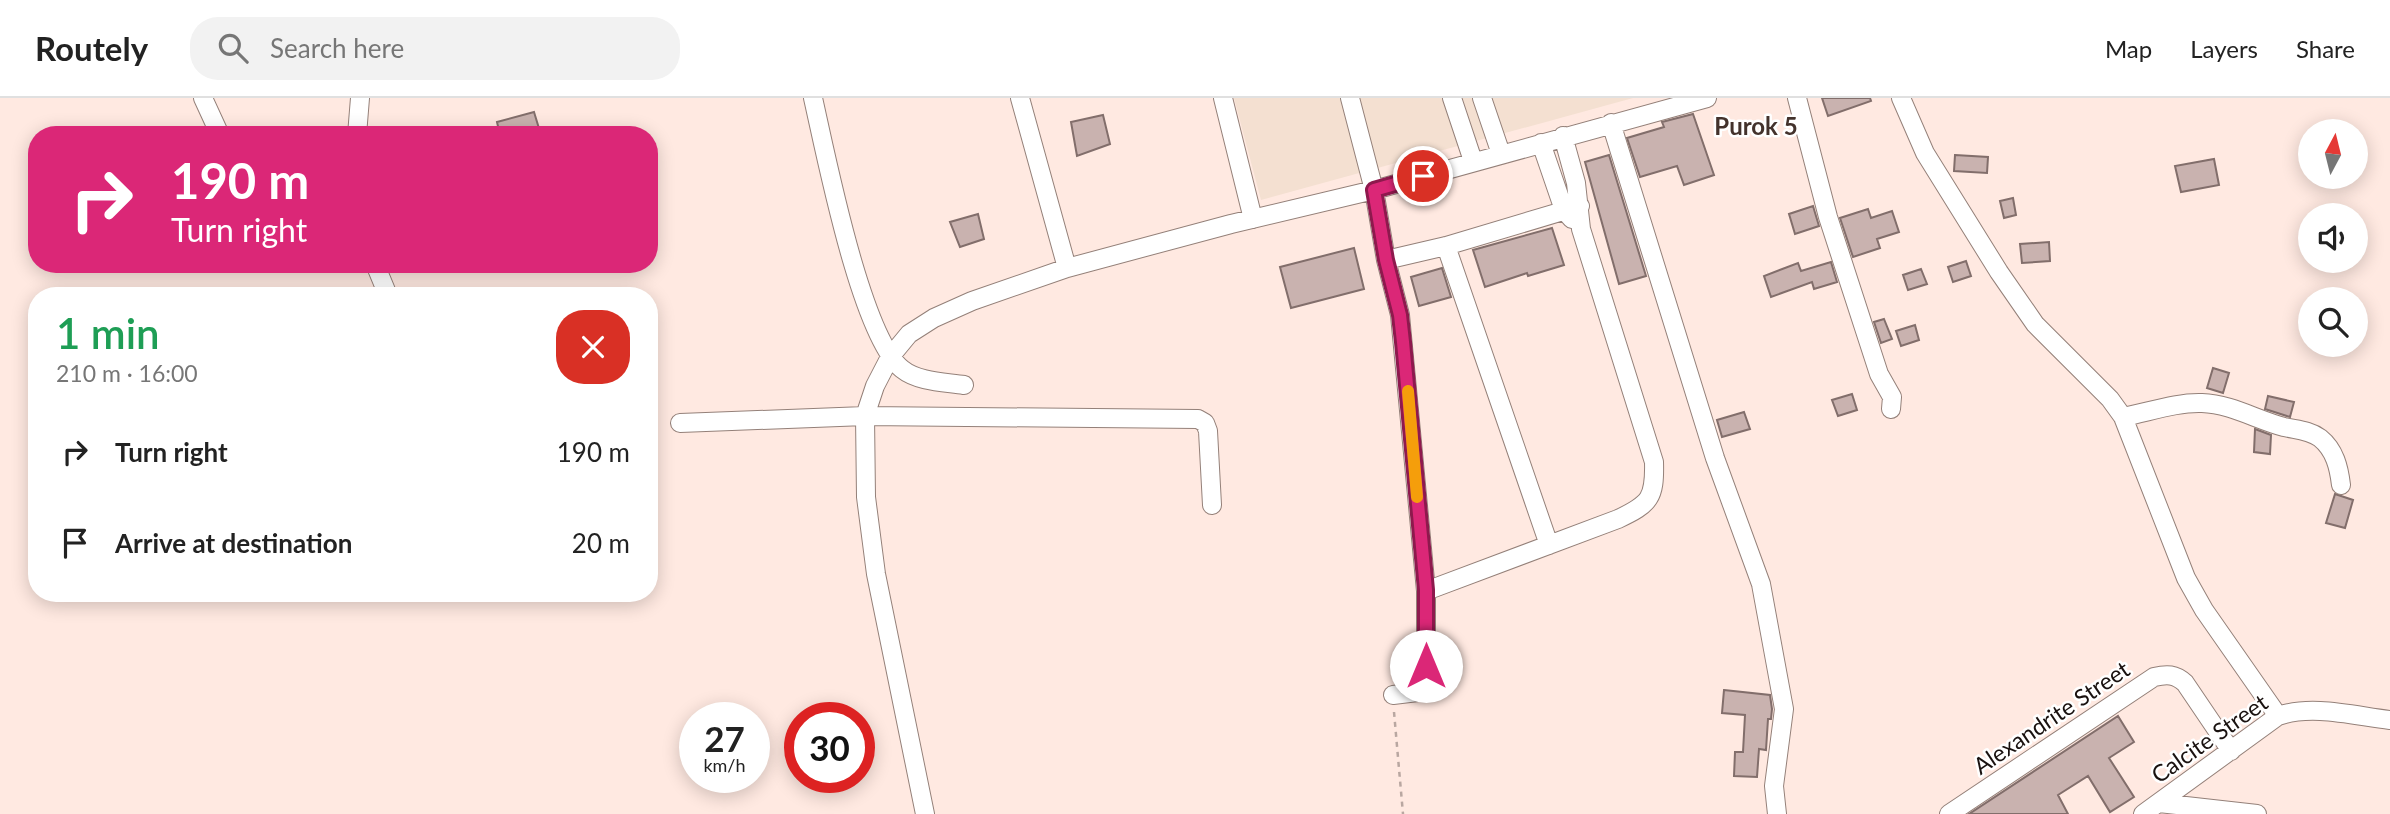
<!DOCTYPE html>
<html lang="en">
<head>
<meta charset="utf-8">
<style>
  :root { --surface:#fff; --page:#f2f2f2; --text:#222; --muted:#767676; --line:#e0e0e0 }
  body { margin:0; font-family:Lato,sans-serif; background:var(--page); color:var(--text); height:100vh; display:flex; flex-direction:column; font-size:26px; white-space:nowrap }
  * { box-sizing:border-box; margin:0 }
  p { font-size:23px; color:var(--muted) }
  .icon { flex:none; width:38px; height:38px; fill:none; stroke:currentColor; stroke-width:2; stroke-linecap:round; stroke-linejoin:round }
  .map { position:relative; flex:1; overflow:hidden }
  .side { position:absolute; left:28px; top:189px; width:630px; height:315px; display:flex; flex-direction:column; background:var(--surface); border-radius:28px; box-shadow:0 4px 18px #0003 }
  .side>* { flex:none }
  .top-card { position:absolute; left:28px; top:28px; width:630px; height:147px; border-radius:28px; box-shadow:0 4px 18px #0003; background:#db2777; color:#fff; overflow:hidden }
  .needle { width:46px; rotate:7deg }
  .controls { position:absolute; left:2298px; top:21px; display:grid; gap:14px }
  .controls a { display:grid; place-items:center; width:70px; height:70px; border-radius:50%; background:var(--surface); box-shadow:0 4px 18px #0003; font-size:35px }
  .speed { position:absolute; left:679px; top:604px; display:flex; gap:14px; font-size:35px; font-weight:700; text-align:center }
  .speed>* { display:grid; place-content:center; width:91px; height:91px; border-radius:50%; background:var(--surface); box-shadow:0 4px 18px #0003; line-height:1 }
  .speed small { font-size:18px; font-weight:400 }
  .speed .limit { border:10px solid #d22; background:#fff; color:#111 }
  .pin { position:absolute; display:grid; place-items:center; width:60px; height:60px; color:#fff; margin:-30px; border:4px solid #fff; border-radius:50%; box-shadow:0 2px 7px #0007 }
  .me { position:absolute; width:77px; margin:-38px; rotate:0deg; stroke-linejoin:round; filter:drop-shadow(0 0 5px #0008) }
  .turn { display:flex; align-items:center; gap:24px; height:147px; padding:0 28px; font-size:32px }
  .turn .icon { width:91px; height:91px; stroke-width:2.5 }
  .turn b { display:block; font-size:49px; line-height:60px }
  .round { display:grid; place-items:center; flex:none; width:74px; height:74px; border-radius:28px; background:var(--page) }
  .summary { display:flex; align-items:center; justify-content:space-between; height:119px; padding:0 28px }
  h1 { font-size:42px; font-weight:600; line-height:52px; color:#1e9e55 }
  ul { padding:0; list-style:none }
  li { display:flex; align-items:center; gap:21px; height:91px; padding:0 28px }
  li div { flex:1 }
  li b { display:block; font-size:26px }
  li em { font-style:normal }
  header { display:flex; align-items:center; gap:42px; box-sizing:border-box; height:98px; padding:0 35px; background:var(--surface); border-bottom:2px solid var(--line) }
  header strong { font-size:33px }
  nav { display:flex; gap:38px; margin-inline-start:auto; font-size:24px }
  .search { width:490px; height:63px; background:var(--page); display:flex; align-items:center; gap:18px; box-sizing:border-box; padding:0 24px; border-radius:28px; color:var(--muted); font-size:26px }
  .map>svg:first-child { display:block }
</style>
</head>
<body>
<header>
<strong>Routely</strong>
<div class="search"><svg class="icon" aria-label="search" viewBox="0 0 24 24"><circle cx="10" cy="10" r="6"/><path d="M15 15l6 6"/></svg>Search here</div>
<nav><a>Map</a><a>Layers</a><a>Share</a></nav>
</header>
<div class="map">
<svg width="2390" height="716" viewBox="0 0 2390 716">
  <rect width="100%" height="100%" fill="#ffe9e1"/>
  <path fill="#f4e0d1" d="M1234,0H1633L1261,102Z"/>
  <path fill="#c9b2af" stroke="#826e6b" stroke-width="2" d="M1822,0H1870L1871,3L1828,18Z
    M534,14L541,37H500L497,24Z
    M1693,16L1714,77L1684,87L1677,68L1640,79L1627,40L1664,29L1662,24Z
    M1103,17L1110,46L1077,58L1071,24Z
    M1609,57L1646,178L1619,186L1585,64Z
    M1955,57L1988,59L1987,75L1954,73Z
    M2214,61L2219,87L2181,94L2175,68Z
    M2013,100L2016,117L2004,120L2000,103Z
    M1813,108L1819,128L1795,136L1789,116Z
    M1868,111L1871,120L1892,113L1899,134L1877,141L1880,150L1853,159L1840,120Z
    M978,116L984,141L960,149L950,124Z
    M1552,130L1564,167L1528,178L1527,175L1485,189L1473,152Z
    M2049,144L2050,163L2022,165L2020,146Z
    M1354,150L1364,191L1291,210L1280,169Z
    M1966,163L1971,178L1953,184L1948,169Z
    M1831,164L1837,184L1814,191L1812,184L1771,199L1764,178L1798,165L1801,173Z
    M1442,170L1451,199L1419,208L1411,179Z
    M1921,171L1927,186L1908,192L1903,177Z
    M1884,221L1892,241L1881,245L1874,224Z
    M1915,227L1919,242L1901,248L1896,233Z
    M2213,270L2229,275L2223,295L2207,290Z
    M1852,296L1857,312L1838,318L1832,302Z
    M2268,298L2294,304L2290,319L2265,311Z
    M1744,314L1750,331L1722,339L1717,322Z
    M2255,331L2271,337L2270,356L2254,354Z
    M2335,396L2353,402L2345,430L2326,425Z
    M1724,592L1770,597L1772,611L1771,621H1768L1766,652L1759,651L1757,679L1734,678L1735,654H1743L1745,617L1722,615Z
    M2118,618L2134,644L2109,660L2134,699L2110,714L2088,678L2058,697L2068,716H1969Z"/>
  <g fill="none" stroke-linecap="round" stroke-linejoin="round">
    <g stroke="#948079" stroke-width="20">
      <path id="minor" d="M203,0L220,37
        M813,0C826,57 861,238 902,271C918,284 945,284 964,287
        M1020,0L1067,170
        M1223,0L1253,121
        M1350,0L1374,92L1386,162L1400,217L1426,493V593L1393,597
        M1452,0L1473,63
        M1482,0L1501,56
        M1797,0L1828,119L1879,276L1892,299L1891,311
        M1901,0L1925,55L1999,174L2035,226L2110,301L2123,319L2186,480L2204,512L2278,618
        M1611,25L1715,360L1761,486L1784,611L1774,688L1777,716
        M357,37L360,0
        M1541,45L1564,112L1572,121
        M1446,148L1549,447
        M1386,162L1446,148L1580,108
        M375,166L387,195
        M2123,319C2149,314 2177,304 2202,305C2231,306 2257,322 2284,329C2297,332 2309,332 2320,340C2335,352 2339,370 2341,387
        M680,325L865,318L1198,321L1205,325L1208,333L1212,407
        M1426,493L1618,421C1650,406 1655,400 1654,364L1581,131L1576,85L1563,38
        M2159,705L2257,716
        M925,716L876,476L866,399L865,318L875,288L890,259L909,236L934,220L972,203L1067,170L1231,126L1374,92L1707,0
        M1949,716L2154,579C2167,576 2175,576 2185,585L2231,653
        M2143,716L2278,618C2312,606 2355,618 2390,622"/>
    </g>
    <path stroke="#b9a7a1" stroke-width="2.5" stroke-dasharray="5 5" stroke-linecap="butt" d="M1394,614L1403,716"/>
    <use href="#minor" stroke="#fff" stroke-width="18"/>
  </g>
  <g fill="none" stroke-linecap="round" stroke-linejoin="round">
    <g stroke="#8e194d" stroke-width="18">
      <path id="route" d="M1423,78L1374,92L1386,162L1400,217L1403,244L1426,492V568"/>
    </g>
    <use href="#route" stroke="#db2777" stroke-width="12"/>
    <path stroke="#f59e0b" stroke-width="12" d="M1408,293L1417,399"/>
  </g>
  <g text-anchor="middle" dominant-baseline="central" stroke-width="5" stroke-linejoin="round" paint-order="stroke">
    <g font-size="23" fill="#19110f" stroke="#fff">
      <text transform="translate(2051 619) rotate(-34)">Alexandrite Street</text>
      <text transform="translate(2209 640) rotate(-35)">Calcite Street</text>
    </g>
    <g font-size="24" font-weight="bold" fill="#43322c" stroke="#fff">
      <text x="1756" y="27">Purok 5</text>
    </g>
  </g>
</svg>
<div class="controls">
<a><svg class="needle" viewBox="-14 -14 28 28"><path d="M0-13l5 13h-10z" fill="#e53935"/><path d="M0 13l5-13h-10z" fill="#767676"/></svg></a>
<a><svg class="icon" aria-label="sound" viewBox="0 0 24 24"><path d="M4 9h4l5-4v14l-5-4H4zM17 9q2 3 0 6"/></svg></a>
<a><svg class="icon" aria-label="search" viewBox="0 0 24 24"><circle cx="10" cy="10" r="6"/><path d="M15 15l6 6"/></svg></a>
</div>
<div class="speed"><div>27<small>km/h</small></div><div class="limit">30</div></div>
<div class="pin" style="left:1423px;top:78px;background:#d93025"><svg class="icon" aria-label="arrive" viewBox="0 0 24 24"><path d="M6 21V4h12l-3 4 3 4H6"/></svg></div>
<svg class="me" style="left:1426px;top:568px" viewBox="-20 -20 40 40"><circle r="19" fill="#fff"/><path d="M0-13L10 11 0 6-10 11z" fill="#db2777"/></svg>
<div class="top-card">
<div class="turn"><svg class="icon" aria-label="right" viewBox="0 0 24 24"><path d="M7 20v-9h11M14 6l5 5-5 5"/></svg><div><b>190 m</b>Turn right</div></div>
</div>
<section class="side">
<div class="summary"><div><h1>1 min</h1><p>210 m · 16:00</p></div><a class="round" style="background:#d93025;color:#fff"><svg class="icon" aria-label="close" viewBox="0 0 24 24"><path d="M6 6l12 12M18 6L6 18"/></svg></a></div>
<ul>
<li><svg class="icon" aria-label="right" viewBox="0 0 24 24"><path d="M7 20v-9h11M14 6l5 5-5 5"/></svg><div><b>Turn right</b></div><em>190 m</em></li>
<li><svg class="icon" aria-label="arrive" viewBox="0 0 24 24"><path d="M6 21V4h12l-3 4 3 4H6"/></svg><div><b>Arrive at destination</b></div><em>20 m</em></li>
</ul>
</section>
</div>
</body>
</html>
